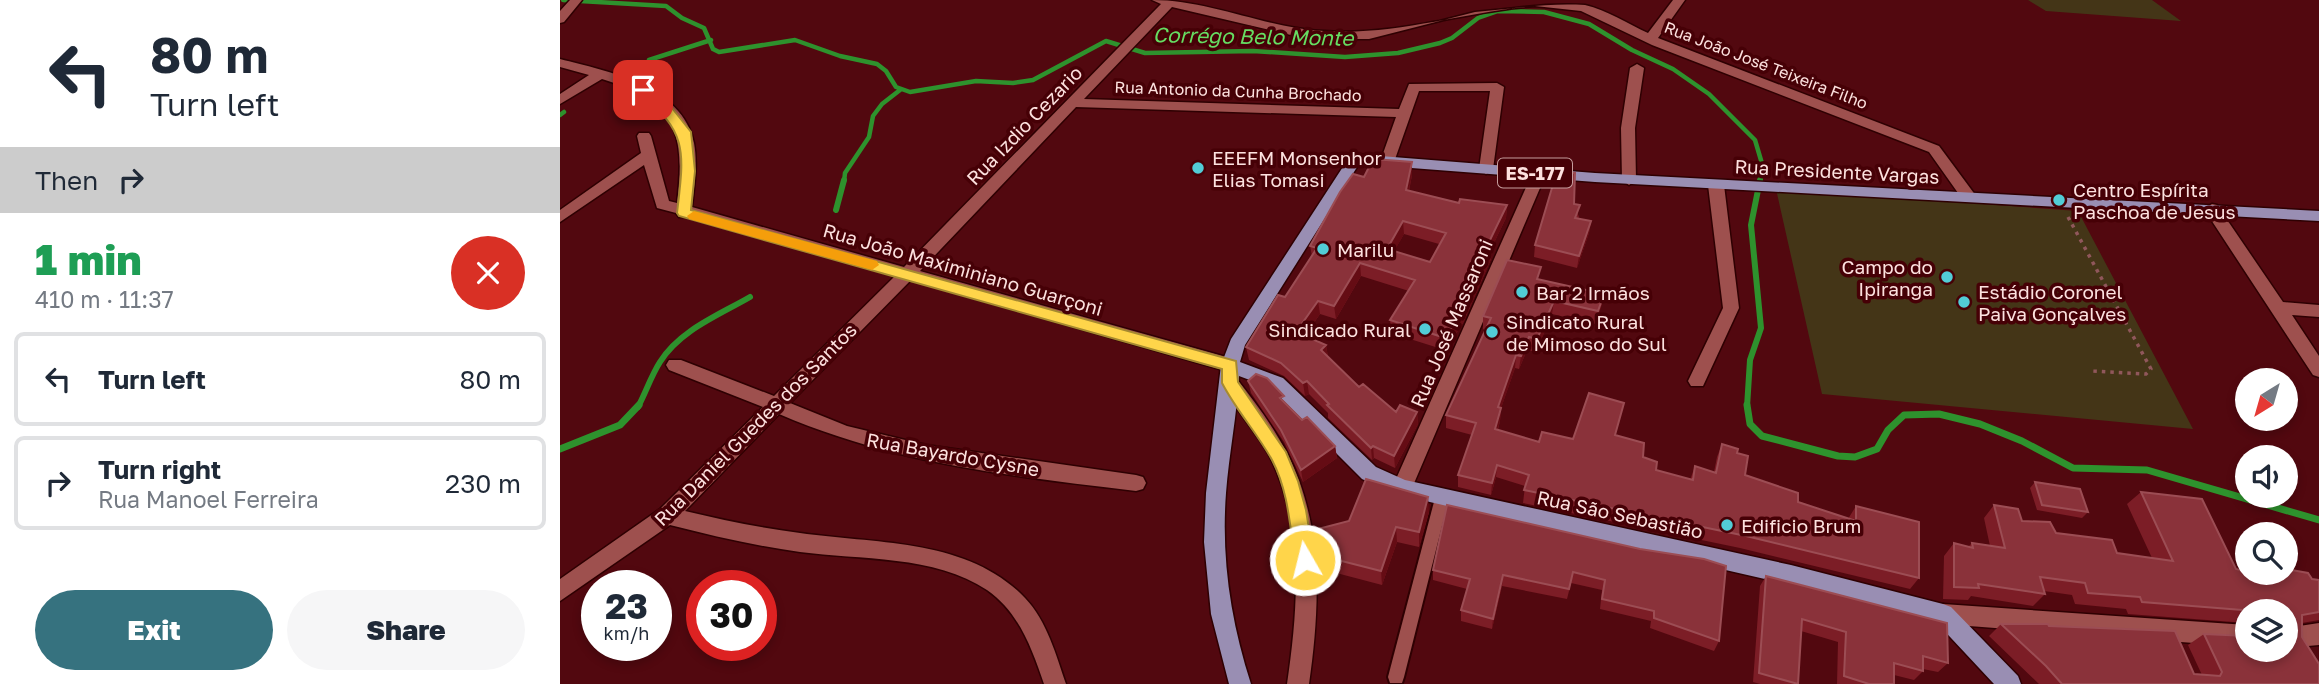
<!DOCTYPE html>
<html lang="en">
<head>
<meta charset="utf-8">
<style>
  :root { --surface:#fff; --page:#f6f6f7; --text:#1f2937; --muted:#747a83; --line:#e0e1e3; --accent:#36727f }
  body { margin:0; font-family:"Golos Text",sans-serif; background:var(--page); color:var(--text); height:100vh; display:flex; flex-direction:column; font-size:26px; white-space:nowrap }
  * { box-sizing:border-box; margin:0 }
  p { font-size:23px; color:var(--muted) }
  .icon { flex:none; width:38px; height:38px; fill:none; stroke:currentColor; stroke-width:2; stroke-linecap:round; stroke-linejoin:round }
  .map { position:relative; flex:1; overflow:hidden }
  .sheet { display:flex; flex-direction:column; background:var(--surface); width:560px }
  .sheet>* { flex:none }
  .guide { background:#fff; color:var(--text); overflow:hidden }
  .needle { width:46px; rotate:217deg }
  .tools { position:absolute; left:1675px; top:368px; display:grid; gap:14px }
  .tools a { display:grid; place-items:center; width:63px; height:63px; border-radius:50%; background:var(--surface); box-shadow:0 4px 10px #0003; font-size:35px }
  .speed { position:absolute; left:21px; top:570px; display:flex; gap:14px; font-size:35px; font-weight:700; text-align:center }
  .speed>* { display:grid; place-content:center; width:91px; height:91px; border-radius:50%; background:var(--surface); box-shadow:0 4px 10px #0003; line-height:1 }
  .speed small { font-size:18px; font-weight:400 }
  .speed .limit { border:10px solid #d22; background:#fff; color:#111 }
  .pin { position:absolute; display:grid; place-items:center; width:60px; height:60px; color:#fff; margin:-30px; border-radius:14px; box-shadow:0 4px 10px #0006 }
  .me { position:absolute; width:77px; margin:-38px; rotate:352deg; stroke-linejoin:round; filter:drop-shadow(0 0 5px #0008) }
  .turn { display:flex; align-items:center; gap:24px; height:147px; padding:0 35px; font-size:32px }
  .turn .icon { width:91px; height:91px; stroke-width:2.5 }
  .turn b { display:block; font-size:49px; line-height:60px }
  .then { display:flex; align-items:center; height:66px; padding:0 35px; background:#0003; gap:14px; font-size:26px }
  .round { display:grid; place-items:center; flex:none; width:74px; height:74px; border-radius:37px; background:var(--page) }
  .head { display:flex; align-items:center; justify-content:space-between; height:119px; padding:0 35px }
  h1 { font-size:42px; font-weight:800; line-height:52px; color:#1e9e55 }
  .primary-button { display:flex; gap:14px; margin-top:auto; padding:14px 35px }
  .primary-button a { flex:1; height:80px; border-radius:42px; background:var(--accent); color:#fff; font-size:28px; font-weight:800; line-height:80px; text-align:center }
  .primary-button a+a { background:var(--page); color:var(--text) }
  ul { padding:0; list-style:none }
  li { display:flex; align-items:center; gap:21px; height:94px; margin:0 14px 10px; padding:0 21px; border:4px solid var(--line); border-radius:10px }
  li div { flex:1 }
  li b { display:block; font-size:26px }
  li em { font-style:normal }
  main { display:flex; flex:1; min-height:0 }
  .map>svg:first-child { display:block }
</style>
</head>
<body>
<main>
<section class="sheet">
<div class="guide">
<div class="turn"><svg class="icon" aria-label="left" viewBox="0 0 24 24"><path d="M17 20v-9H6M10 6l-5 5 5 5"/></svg><div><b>80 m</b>Turn left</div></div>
<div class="then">Then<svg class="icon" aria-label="right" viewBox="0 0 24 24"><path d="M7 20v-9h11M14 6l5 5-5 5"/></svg></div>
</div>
<div class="head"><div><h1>1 min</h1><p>410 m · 11:37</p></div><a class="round" style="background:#d93025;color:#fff"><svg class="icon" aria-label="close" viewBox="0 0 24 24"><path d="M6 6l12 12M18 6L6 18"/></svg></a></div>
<ul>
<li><svg class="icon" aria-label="left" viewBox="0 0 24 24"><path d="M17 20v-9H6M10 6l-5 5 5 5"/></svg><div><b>Turn left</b></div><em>80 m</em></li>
<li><svg class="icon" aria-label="right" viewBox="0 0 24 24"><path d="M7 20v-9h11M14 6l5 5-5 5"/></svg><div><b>Turn right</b><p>Rua Manoel Ferreira</p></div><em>230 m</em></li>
</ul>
<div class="primary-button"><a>Exit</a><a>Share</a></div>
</section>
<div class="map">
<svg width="1759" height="684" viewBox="0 0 1759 684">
  <rect width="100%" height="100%" fill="#52080f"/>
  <path fill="#443517" d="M1468,0H1592L1621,21L1486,11Z
    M1216,189L1518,211L1633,429L1262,394Z"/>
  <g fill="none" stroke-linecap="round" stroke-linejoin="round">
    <path stroke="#2e922d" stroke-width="4.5" d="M3,0L106,6L122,18L144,28L153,49L159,52L235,40L280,56L317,64L326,71L336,87L350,92L416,81L453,83L473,80L546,41L585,53L693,51L785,57L838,53L880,43L892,38L918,18L938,11L984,12L1029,24L1072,50L1113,69L1149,94L1195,140L1203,167L1200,182
      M89,60L151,40
      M0,115L4,112
      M284,182L285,173L309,137L313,116L322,104L340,90"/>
    <path stroke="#2e922d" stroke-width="6" d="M276,210L284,180
      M78,407C86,392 91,376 100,362C120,330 159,315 190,297
      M1187,407L1190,360L1201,328L1191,225L1200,180"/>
    <path stroke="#2e922d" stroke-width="7" d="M1187,405L1190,424L1202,436L1278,456L1295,457L1317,449L1328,430L1344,415L1379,414L1420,424L1462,441L1513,468L1587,470L1759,520
      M0,449L60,425L79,405"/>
    <g stroke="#2e0002" stroke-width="4">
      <path id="service" d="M882,492L887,494L889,498L844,677L842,683H830L828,677L875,498L877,494Z"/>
    </g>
    <g stroke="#2e0002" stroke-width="3">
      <path id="minor" d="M10,0H22L4,22L0,23V11Z
        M592,0C650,0 706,28 764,31C853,37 931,0 1025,5C1047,10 1068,24 1088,33L1113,0H1125L1098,38L1379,146L1416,196L1408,201L1403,200L1369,152L1092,45L1021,11L975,6L915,12L809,39H765L735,36L612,7L524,99L839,109L849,84L937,83L944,87L933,169L926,174L919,169L930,91H859L834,162L827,167L820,162L836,117L516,107L360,271L670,358L676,360L679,365L676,370L670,372L351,280L230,403L287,426L366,445L576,475L583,477L586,483L583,489L576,491C452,476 335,464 219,414L125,511C163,520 201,528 240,533C316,544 408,538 465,598C487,621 496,655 506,684H484C472,649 459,612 427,590C375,555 300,560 240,552C196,546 153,536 110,525L0,601V579L100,509L203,407L109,370L106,365L109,360H121L214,396L335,276L129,217H119L116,213L97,208L84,165L0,222V210L81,153L77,136L79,133H89L91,136L109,201L117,203C126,130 115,102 42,79L0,104V94L29,75L0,67V59C47,71 123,86 134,143C138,164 134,186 132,207L344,267L601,4Z
        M1077,64L1084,68L1075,128L1076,180L1069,185L1062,180L1061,128L1070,68Z
        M979,169L986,174L852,488L849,494L842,496L835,494L832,488L972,174Z
        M1156,180L1164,185L1179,308L1143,386H1131L1128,381L1163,308L1148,185Z
        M1652,204L1657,205L1723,302L1759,305V317L1732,315L1759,356V377L1753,375L1644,209Z
        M670,376L676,378C695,402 713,426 727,453C764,525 760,607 749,684H727C738,609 745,525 709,455C695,430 674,408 661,383L664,378Z
        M1383,604L1687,625V647L1383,624L1375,621L1372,614L1375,607Z
        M1759,623V645L1726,648V628Z"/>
    </g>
    <g stroke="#2e0002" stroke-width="3">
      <path id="primary" d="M795,154L1035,173L1759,211V221L1035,182L799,164L685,345L680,362L723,378L816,467L845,480L1231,565L1383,604L1391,607L1458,676L1461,684H1434L1377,623L1231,585L835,494L802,479L711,388L679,376C677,415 669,454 666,493C661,559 671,622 691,684H669L651,614L644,542L646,493L661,365L671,339L790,156Z"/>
    </g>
    <path stroke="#90575b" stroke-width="3.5" stroke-dasharray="3.5 5" stroke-linecap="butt" d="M1508,217L1591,369L1586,374L1531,371"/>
    <use href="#service" fill="#9e504e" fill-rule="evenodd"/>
    <use href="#minor" fill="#9e504e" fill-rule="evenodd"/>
    <use href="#primary" fill="#998eb3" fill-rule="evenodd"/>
  </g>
  <path fill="#7c1d26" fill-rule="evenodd" d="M852,162V175L849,191L899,203L947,205L946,218L932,247L931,259L903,323L885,350L831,333L830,320L849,291L801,276L776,319L760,314L745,336L766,345L768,357L799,387L836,412H857L858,424L835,468L814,458L812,460L768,418V413L749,394L745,396L724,376L689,360L686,347L725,297L752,256L750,246L804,177ZM844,234L879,244L870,262L834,251Z
    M1014,204L1019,217L1018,219L1031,221L1029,233L1017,268L974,257L975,245Z
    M980,280L1044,294L1041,307L1035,324L992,314L976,352L967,350L959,369L955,368L941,408L940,421L938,430L979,442L1056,435L1096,470L1130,480L1135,466L1154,472L1157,457L1162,444L1177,453L1185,475L1238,502L1288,519L1296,506L1359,578L1350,589L1180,548L963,503L965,486L936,477L931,495L898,487V475L912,435L886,428V415L925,330L923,329V316Z
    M688,381L726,404L742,420L775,446L777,458L743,482L724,442L691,393Z
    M1475,482L1528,512L1522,518L1477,510L1470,488Z
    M1581,492L1676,569L1699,575L1702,572H1726L1752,579L1759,580V622V620L1742,623V637L1759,684H1479L1429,636L1441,624L1489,626L1634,674L1642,675L1628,645L1644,634L1726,649V611H1687V623L1568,614L1566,609L1515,604L1512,595L1484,591L1485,594L1473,606L1411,596L1408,600L1383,599L1384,556L1394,543L1408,547L1412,543L1430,546L1424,518L1434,505L1462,521L1496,533L1557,553L1592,558L1567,504Z
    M869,512L859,547L837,542L822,585L765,570L759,572L756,558Z
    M1080,549L1159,641L1154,651L1090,628L1091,621L1040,609L1042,590L1011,583L1007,599L942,586L932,629L901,621V610L907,589L873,580V570Z
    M1206,576L1388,663L1378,672L1363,669V671L1354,680L1334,675V684H1277L1278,642L1241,631L1238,684H1200L1193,682L1200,586Z"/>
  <path fill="#650c14" d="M852,162V175L846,203V190Z
    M947,205L946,218L932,247L931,259L903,323L885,350V338Z
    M843,221L844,234L828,262L827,249Z
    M1031,221L1029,233L1017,268L1019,256Z
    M800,263L801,276L776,319L774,306Z
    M1044,294L1041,307L1035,324L1038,311Z
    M758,301L760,314L738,345L736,332Z
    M994,301L992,314L976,352L977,339Z
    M969,337L967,350L959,369L961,356Z
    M766,345L768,358L761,350Z
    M956,355L955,368L937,420L938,407Z
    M747,381L749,394L745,396L743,383Z
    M941,408L940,421L934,442L935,429Z
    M857,412L858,424L835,468L834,456Z
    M775,446L777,458L743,482L741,470Z
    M813,446L814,458L812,460L811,448Z
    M937,465L936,477L931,495L932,483Z
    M868,497L869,512L859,547V532Z
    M836,527L837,542L822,585L821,571Z
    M762,556L765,570L759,572L756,558Z
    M943,575L942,586L932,629L933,619Z"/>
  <path fill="#8a323a" stroke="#9c4d54" stroke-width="2" fill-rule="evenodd" d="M813,159L852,162L846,190L899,203L900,199L947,205L928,244L932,245L903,310L885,338L830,320L855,280L800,263L774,306L758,301L736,332L766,345L761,350L799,387L803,384L836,412L840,405L857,412L834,456L813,446L811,448L767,405L769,404L747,381L743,383L721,363L686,347L718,295L725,297L757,248L750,246L780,192L793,174L804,177ZM843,221L886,233L870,262L827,249Z
    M997,171L1015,173L1014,204L1020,205L1015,218L1031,221L1019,256L975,245Z
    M947,260L981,267L977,279L1044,294L1038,311L994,301L977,339L969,337L961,356L956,355L938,407L941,408L935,429L979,442L982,432L1013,439L1029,393L1064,403L1055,435L1084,443L1083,457L1097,462L1096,470L1133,480L1135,466L1156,473L1162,444L1178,449L1177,453L1188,456L1185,475L1238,493V502L1296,521V506L1359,522V578L1186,536L964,490L969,475L937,465L932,483L898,475L916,423L886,415L931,318L923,316Z
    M696,374L707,378L724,396L720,398L742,420L747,417L775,446L741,470L721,430L688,381Z
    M806,479L868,497L859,532L836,527L821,571L762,556L756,558L754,530L789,521Z
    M1475,482L1520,489L1528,512L1482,505Z
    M1581,492L1642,499L1676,569L1719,580L1715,572H1726V569L1748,573L1752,579L1759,580V612L1742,615V637L1759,664V684H1502L1486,666L1441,624H1488L1489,626L1615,631L1634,674L1660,676L1662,672L1644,634L1687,636V649H1726V611H1695L1582,602L1580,597L1528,593L1525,583L1480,577L1485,594L1418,584L1419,588L1394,587V543L1413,548L1412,543L1445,548L1434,505L1458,509L1462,521L1490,522L1496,533L1552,540L1557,553L1613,561Z
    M887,505L1080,549L1144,559L1166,566L1159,641L1094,618V611L1042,599L1045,580L1013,572L1009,589L943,575L933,619L901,610L910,579L873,570Z
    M1206,576L1387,623L1388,663L1363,656V671L1334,663V684H1309L1284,676L1286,632L1242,619L1238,684L1199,673Z"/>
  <path fill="#ffd54a" stroke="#a68a30" stroke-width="2" d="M83,86L108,103L131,132L135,171L131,210L676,361L678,382L726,452L738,481L746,510L754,560L751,566L745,568L738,566L735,560C730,526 728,490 712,460C697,433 676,410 662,383V369L119,216L117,213C124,153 129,131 78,93L76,90Z"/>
  <path fill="#f59e0b" d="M134,211L317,261L319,265L312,270L129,219L127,216Z"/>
  <g fill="#52ccd6" stroke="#460006" stroke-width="2.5">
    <circle cx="638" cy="168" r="7"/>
    <circle cx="1499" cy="200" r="7"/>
    <circle cx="763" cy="249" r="7"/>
    <circle cx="1387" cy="277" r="7"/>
    <circle cx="962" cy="292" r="7"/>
    <circle cx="1404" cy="302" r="7"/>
    <circle cx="865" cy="329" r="7"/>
    <circle cx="932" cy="332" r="7"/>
    <circle cx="1167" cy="525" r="7"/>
  </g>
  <g text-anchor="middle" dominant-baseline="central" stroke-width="7" stroke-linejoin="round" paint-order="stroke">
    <g font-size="16" fill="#fde1df" stroke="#460006">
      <text transform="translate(1206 65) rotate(21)">Rua João José Teixeira Filho</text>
      <text transform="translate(678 91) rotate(2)">Rua Antonio da Cunha Brochado</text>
    </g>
    <rect fill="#460006" stroke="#c69e9e" stroke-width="2" x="938" y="158.5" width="74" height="29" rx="5"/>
    <g font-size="18" font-weight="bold" fill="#fde1df">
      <text x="975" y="173">ES-177</text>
    </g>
    <g font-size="19" fill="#fde1df" stroke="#460006">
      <text transform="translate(464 125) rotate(-46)">Rua Izdio Cezario</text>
      <text transform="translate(1277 171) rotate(3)">Rua Presidente Vargas</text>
      <text transform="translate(403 269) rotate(16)">Rua João Maximiniano Guarçoni</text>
      <text transform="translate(891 323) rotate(-67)">Rua José Massaroni</text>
      <text transform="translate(195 424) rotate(-45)">Rua Daniel Guedes dos Santos</text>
      <text transform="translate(393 454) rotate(10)">Rua Bayardo Cysne</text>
      <text transform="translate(1060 514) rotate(12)">Rua São Sebastião</text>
    </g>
    <g font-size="19" fill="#fde1df" stroke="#460006" text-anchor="start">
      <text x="652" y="157">EEEFM Monsenhor<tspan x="652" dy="22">Elias Tomasi</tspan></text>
      <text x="1513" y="189">Centro Espírita<tspan x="1513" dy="22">Paschoa de Jesus</tspan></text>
      <text x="777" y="249">Marilu</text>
      <text x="1373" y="266" text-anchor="end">Campo do<tspan x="1373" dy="22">Ipiranga</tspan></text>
      <text x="1418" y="291">Estádio Coronel<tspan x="1418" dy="22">Paiva Gonçalves</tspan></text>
      <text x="976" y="292">Bar 2 Irmãos</text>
      <text x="946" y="321">Sindicato Rural<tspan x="946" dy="22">de Mimoso do Sul</tspan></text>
      <text x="851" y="329" text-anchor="end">Sindicado Rural</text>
      <text x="1181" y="525">Edificio Brum</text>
    </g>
    <g font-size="21" font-style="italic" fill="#66dd62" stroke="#460006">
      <text transform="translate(693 36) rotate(1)">Corrégo Belo Monte</text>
    </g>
  </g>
</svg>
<div class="tools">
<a><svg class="needle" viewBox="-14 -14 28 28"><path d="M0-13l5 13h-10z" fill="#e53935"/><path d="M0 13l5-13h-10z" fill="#747a83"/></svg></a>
<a><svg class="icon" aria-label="sound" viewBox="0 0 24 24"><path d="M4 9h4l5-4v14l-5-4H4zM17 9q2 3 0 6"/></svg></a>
<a><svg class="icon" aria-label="search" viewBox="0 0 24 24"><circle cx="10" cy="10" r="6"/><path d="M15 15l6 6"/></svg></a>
<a><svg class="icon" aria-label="layers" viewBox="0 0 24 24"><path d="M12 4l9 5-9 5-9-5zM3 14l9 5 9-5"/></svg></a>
</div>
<div class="speed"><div>23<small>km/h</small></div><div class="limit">30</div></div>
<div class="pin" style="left:83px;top:90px;background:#d93025"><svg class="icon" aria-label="arrive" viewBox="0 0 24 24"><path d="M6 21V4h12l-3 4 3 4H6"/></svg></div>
<svg class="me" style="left:745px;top:560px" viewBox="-20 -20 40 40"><circle r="17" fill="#ffd54a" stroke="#fff" stroke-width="3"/><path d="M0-11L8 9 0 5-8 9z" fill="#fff"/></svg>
</div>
</main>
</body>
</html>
